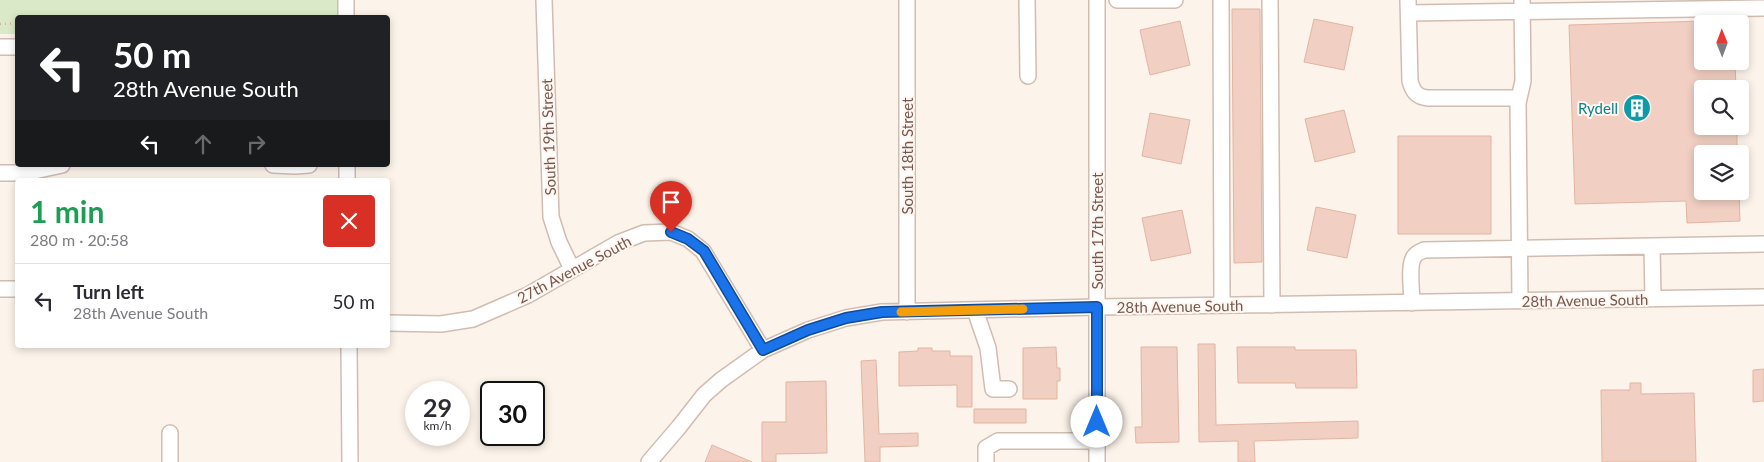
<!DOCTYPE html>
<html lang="en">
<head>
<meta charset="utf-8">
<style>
  :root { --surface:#fff; --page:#f7f7f7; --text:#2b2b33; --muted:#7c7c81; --line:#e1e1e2 }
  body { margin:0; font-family:Lato,sans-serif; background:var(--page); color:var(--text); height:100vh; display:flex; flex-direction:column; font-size:19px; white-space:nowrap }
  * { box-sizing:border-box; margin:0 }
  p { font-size:16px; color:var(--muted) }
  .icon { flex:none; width:28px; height:28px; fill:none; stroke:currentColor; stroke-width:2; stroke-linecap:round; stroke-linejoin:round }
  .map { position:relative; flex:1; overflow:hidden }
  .sheet { position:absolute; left:15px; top:178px; width:375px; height:170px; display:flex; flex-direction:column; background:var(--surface); border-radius:5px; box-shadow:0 2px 8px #0003 }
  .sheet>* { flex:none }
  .hud { position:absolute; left:15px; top:15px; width:375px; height:152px; border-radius:5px; box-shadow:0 2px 8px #0003; background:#202124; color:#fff; overflow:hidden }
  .needle { width:32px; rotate:359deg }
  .controls { position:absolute; left:1694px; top:15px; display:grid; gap:10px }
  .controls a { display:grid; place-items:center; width:55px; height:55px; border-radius:5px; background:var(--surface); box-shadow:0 2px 8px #0003; font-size:25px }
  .speed { position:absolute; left:405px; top:381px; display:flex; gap:10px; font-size:25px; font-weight:700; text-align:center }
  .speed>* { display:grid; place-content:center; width:65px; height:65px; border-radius:50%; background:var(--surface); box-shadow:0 2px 8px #0003; line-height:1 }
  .speed small { font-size:12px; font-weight:400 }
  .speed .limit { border:2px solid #111; border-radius:8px; background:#fff; color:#111 }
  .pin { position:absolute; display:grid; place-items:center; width:42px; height:42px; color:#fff; margin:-51px -21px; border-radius:50% 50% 50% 0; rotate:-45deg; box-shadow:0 0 5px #0007 }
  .pin .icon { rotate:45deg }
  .me { position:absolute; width:55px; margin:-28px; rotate:0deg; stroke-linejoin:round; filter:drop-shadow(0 0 4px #0008) }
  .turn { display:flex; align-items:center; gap:18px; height:105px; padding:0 15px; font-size:22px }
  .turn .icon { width:65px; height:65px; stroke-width:2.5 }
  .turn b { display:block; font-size:35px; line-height:42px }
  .lanes { display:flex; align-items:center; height:48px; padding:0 15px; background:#0003; justify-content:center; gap:25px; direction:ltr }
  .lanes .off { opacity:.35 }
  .round { display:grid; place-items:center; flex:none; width:52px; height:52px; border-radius:5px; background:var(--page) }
  .headline { display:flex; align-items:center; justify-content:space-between; height:85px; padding:0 15px }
  h1 { font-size:30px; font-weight:700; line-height:38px; color:#1e9e55 }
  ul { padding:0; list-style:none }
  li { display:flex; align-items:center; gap:15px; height:75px; padding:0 15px; border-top:1px solid var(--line) }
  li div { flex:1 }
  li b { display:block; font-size:19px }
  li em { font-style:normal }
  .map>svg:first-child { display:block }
</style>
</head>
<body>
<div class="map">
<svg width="1764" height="462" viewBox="0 0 1764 462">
  <rect width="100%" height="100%" fill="#fcf3ea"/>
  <path fill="#daeac8" d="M0,0H338L339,17L18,18L17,34H0Z"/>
  <path fill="#f1cfc2" stroke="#e3b4a3" d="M1232,9H1260L1262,262L1234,263Z
    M1314,19L1353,27L1344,70L1304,62Z
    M1180,21L1190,65L1150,75L1140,30Z
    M1702,21V61H1735L1736,89H1702V126H1737V154H1702V191H1739L1740,221L1687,223L1686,201L1575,204L1569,25Z
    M1344,110L1355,152L1315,162L1305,119Z
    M1150,113L1190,120L1181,164L1142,156Z
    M1398,136H1491V234H1398Z
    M1316,207L1356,215L1347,258L1307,250Z
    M1182,210L1191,253L1151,261L1142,218Z
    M1198,344H1215L1216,425L1358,421V438L1254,441L1255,462H1238V441L1199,442Z
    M1056,347L1057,368H1060V381H1057V399H1023V348Z
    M1141,347H1177L1179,442L1136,443L1135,427H1142Z
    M1237,347H1295V350H1356L1357,388H1296L1295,383H1238Z
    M918,348H932V351H950V356H972V407H957V385L899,386V352L918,351Z
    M876,360L879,434L918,433V446L880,447V462H865L861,361Z
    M1764,369V401L1753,402V370Z
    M826,381L827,453L776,454V462H762V422H786V382Z
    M1630,383H1641V394L1694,393L1696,462H1602L1601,390H1630Z
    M974,409H1026V423H974Z
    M712,445L752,462H705Z"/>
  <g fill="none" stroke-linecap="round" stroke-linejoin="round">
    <g stroke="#d1bcb2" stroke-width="18">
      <path id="minor" d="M346,0V18
        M544,0L551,217L559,242L572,269
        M907,0V312
        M1027,0L1028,76
        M1117,0H1175
        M1221,0L1222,305
        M1270,0L1272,305
        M1408,0L1410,81C1413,92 1417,97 1428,98H1519
        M1409,13L1764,8
        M0,47H18
        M273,165L295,166L309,165
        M347,165V180
        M0,173H25L62,165
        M1652,246L1653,299
        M0,289H18
        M1520,301L1518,103L1523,81L1522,0
        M1412,303C1412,292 1408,265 1414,257C1416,253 1420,252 1424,250L1764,244
        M975,310L988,348L993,389H1009
        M388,323L441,324L473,319L528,295L618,243L644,233L671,232L688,239L703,251L763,350
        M349,345L350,462
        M170,433V462
        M649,462L679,427L704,395L721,380L763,350L808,330L846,318L882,312L1097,307L1764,297
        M986,462V448L998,441H1097
        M1097,462V0"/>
    </g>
    <path stroke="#d6b2a5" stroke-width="2.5" stroke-dasharray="1 4" stroke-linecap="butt" d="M0,24L18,23"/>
    <use href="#minor" stroke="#fff" stroke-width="15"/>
  </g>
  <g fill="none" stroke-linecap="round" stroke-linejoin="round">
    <g stroke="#114b97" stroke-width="12">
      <path id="route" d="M671,232L688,239L704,251L763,350L808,330L846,318L882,312L1097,307V422"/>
    </g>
    <use href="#route" stroke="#1a73e8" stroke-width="9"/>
    <path stroke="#f59e0b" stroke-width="9" d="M901,312L1023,309"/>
  </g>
  <defs>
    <g id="building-disc" transform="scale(1.4375)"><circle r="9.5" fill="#0f9aa8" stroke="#fef7f1"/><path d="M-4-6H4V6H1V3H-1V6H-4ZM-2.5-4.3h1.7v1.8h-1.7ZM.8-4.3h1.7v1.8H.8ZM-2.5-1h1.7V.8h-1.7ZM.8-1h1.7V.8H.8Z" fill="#fff"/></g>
  </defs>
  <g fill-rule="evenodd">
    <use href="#building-disc" x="1637" y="108"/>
  </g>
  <g text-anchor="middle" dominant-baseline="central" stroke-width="4" stroke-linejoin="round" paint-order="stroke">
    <g font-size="15" fill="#0d838f" stroke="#fef7f1" text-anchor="end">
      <text x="1618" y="108">Rydell</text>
    </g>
    <g font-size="15" fill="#77574d" stroke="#fef7f1">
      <text transform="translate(548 137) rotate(-92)">South 19th Street</text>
      <text transform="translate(907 156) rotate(-90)">South 18th Street</text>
      <text transform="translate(1097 231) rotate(-90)">South 17th Street</text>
      <text transform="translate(574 269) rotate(-28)">27th Avenue South</text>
      <text transform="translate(1585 300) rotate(-1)">28th Avenue South</text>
      <text transform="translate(1180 306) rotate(-1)">28th Avenue South</text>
    </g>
  </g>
</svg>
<div class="controls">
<a><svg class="needle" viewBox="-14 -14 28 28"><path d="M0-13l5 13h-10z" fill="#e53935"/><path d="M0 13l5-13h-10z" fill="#7c7c81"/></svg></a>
<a><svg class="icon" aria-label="search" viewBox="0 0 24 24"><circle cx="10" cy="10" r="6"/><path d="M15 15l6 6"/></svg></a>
<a><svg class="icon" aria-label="layers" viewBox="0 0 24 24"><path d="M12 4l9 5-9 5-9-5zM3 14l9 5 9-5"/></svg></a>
</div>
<div class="speed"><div>29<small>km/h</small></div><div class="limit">30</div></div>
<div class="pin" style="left:671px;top:232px;background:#d93025"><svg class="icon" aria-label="arrive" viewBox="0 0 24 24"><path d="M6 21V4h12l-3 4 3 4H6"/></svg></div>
<svg class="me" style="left:1097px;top:422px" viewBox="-20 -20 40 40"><circle r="19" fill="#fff"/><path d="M0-13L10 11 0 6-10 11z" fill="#1a73e8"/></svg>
<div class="hud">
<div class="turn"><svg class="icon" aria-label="left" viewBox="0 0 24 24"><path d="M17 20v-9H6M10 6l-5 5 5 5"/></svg><div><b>50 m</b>28th Avenue South</div></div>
<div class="lanes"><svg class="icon" aria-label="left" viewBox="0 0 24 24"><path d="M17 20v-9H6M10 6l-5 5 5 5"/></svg><svg class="icon off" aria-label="ahead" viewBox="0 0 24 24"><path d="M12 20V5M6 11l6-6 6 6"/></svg><svg class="icon off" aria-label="right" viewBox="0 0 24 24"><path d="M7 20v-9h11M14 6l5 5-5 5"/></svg></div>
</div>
<section class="sheet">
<div class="headline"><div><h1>1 min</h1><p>280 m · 20:58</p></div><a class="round" style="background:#d93025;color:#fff"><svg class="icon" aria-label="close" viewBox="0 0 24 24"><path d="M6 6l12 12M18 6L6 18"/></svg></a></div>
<ul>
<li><svg class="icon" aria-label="left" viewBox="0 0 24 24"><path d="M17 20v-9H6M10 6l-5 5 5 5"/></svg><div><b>Turn left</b><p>28th Avenue South</p></div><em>50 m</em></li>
</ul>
</section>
</div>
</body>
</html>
